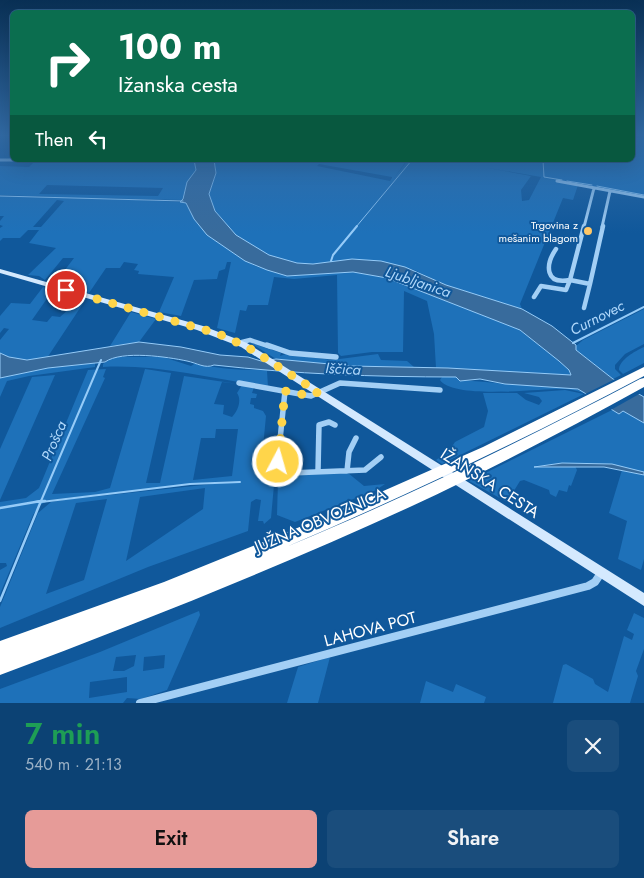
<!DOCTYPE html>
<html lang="en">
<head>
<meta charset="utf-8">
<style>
  :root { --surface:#0c4274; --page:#1a4d7c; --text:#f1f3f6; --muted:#9ab0c5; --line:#2c5b86; --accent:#e69b98 }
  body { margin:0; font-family:Jost,sans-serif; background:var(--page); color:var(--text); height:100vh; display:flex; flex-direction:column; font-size:19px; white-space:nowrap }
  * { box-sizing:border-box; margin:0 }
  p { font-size:16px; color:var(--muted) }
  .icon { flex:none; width:28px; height:28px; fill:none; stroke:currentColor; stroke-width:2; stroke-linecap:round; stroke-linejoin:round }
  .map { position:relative; height:703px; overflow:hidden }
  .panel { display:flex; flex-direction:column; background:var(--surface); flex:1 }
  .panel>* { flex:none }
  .top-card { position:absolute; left:10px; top:10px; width:625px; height:152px; border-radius:8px; box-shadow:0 5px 20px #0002,0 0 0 1px var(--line); background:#0b6e4f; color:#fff; overflow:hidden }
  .pin { position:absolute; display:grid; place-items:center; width:42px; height:42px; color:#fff; margin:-21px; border:2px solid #fff; border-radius:50%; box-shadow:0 1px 5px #0007 }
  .me { position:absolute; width:55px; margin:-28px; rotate:6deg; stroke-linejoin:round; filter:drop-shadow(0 0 4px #0008) }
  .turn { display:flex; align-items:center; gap:18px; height:105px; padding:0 25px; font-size:22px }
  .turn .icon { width:65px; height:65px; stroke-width:2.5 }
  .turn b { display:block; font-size:35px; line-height:42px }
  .then { display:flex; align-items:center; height:48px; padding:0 25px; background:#0003; gap:10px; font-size:19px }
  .round { display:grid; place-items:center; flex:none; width:52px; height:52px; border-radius:8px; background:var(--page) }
  .overview { display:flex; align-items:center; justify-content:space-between; height:85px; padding:0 25px }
  h1 { font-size:30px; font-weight:600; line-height:38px; color:#1e9e55 }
  .cta { display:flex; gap:10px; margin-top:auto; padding:10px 25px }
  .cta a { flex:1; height:58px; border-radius:8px; background:var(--accent); color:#111; font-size:20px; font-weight:600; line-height:58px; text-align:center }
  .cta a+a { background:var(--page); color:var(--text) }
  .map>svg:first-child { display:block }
</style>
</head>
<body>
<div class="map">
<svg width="644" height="703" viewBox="0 0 644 703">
  <rect width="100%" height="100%" fill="#10589b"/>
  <path fill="#1e71b9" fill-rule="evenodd" d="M633,137L644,139V197L544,178L578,185L573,200L563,198L520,304L522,309L446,285L414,270L393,264L352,259L313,264L297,263L269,255L236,235L215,211L209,194L216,173L214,160H407L394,178L408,160H445L462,163L450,160H632ZM319,164L392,177V178L390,181L317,166ZM483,167L541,177L529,200L522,201L521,190L531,176Z
    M33,160H194L196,170L187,182L182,200L90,198L185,202L207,235L236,255L255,266L287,276L353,272L387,278L520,330L559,361L569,370L570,375L436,368L434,334L427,301L404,291L403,352H372L341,356L338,353L337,275L294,279L274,277L268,305H248L246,311L240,310L235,333L217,328L231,262H227L225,269L219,271L217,279L194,280L181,316L159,312L174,277L138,274L139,271L134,270L138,264L124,262L120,268H106L89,293L55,283L74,258H63L45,280L39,276L28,275L56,248L29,243L39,230H28L20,238H3L0,241V228L3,226L0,225V221L4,216H0V196L83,198L0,195V166L29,167L34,162H32ZM47,185L163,188L158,196L39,194ZM57,200L64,201L41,227H33Z
    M43,287L53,290L32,320L47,322L52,316L60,317L70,308L66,307L76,296L86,299L47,358C30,360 15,361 0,353V340L9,329L4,328L0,333V316L11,303L30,304Z
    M644,309V344L625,354L615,365V369L621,375L613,379L576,350L575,347L583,340Z
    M131,312L156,319L139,342L110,346Z
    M249,342L281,353L280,356L286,354L332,360L378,354L381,360L407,361L414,367L351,366L276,359Z
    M644,347V363L623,374L619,370C619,360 635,351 644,347Z
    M113,357H163L191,366L196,363C216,369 245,371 267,369L270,371H267L268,387C213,379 158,364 103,367V364Z
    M95,363V367L29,376L7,381L0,397V378L48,368Z
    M106,369L103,377L105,378L52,494L95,492L110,488L145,369L171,373L146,483H160L184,376L238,384L222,382L214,404L224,405L223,414L232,417C238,411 242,400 237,393L242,385L254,387L252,393L257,394L256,398H251L250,404L254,405V408L263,411L266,416L261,468H271L275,474L271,518L264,524L263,521H258L261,500L256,499L251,502L248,531L148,567L0,628V607L38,513L51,502L63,500L241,481L211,482L48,500L39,506L33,515L0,594V570L7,566L6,563H0V502L26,498L39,488L88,370ZM216,429H238L232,476L193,480L201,438H215ZM205,488L203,509L126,561L140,497ZM107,499L84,580L46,594L76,503Z
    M55,375L0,500V449L32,377Z
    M442,377H456L460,381C476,380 490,383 506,384C533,385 563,383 587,393C581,393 573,389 565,389C540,388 454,400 440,380Z
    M565,390L584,394L442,464L436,460L449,451L455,442L484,427L488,411L483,393H517L526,400L539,405L542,401L539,397L524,393Z
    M612,410L619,414L623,411L644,423V472L593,463L535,466H575L577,470L571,486L569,485L567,492L559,490L556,497L550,494L549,490L524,480L520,481L507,502L469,481Z
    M622,470L644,475V559L641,570L618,559L627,521L609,513Z
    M348,473L364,486L385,484L376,490L295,522L277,515L278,480L282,475Z
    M199,611L200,615L167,690L141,699L127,698L123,703H0V689L100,652ZM136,655L134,666L124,671H113L116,657ZM165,655L164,668L143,671L144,657ZM127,677V692L89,698L90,682Z
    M634,613L644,618V649L636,671L638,676L630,703H553L563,665L566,664L593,679L595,684L608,692L624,636L632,640L634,634L627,630Z
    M330,657L318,703H287L298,667Z
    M426,681L453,692L456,684L486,697L484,703H420Z"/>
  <path fill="#386b9c" stroke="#95cbf8" d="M194,160H214L216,173L209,194L215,211L236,235L269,255L297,263L313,264L352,259L381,261L405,267L446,285L522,309L552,326L576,345V350L613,379L644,397V423L623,411L619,414L578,389L505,384L480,379L460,381L456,377C374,377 295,374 214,365C205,369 197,363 187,361C168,357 122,350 105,362L48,368L0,378V353L9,357L27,360L139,342L181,347L220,355L248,357L261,361L276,359L351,366L448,368L571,375L569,370L559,361L520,330L387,278L353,272L287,276L267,270L245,261L207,235L194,219L186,203L180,202L183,199L187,182L196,170Z
    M562,463L612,464L644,472V475L604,467H534Z"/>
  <path fill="#10589b" d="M617,378L641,393L609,411L585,394Z"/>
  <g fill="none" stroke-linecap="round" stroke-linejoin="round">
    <path stroke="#95cbf8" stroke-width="1" d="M543,160L544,177L562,180
      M567,181L592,185
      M597,186L644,195
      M0,196L183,201
      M356,227L412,160"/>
    <path stroke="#95cbf8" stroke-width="2" d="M331,261L333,255L357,226
      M573,343L644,307
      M35,502L41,501L101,360
      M41,502L190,484L240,482"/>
    <path stroke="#95cbf8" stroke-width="2.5" d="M0,508L41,501
      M0,601L41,501H45"/>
    <path stroke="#a3cff5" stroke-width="3" d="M0,160H12
      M557,181L644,197
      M584,227L594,188
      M602,227L610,191"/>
    <path stroke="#a3cff5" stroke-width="4.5" d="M584,226L570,280L590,284L603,226
      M534,297L541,286L566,290L570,280C545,285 545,265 556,249
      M584,308L590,284
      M238,343L250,340L271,347"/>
    <path stroke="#a3cff5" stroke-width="5.5" d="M267,345L290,353L336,357
      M239,383L311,396L340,383L440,390
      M279,471L290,473L365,470L381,457
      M318,471L319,425L329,422L335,425
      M347,471L349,452L356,438
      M276,479L285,391"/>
    <path stroke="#a3cff5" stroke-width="8" d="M140,703L588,586L595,582L601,573"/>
    <path fill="#d4e9fe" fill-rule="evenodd" d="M0,269L203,326L247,343L644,593V606L241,347L197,330L0,273Z"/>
    <path fill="#fff" fill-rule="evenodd" d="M644,367V376C527,438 408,495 286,547C407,497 524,440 640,379L644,378V387C568,429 491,469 412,506C277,568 139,623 0,675V641L164,582L322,518L483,447Z"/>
  </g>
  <linearGradient id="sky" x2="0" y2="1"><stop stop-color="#093055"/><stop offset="0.58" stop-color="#316aa4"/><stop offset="1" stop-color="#316aa4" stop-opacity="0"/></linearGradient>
  <rect width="644" height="233" fill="url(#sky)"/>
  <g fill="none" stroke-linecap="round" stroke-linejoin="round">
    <path stroke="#ffd54a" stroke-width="9" stroke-dasharray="0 16.2" d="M66,290L219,334L249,348L318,392L311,396L285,391L278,462"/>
  </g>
  <circle fill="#ffc767" stroke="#10589b" stroke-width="2" cx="588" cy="231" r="5"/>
  <g text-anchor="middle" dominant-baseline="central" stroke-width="4" stroke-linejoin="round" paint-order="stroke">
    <g font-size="11" fill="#fff" stroke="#10589b" text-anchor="end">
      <text x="578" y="225">Trgovina z<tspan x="578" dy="13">mešanim blagom</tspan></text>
    </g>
    <g font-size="15" font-style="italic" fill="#b0d8fb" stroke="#10589b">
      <text transform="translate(418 282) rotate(19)">Ljubljanica</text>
      <text transform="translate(597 318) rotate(-27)">Curnovec</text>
      <text transform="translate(343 369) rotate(3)">Iščica</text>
      <text transform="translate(54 441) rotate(-67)">Prošca</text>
    </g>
    <g font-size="16" fill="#fff" stroke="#10589b">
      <text transform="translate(490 483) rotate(33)">IŽANSKA CESTA</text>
      <text transform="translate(320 520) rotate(-23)">JUŽNA OBVOZNICA</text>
      <text transform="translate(370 629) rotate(-15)">LAHOVA POT</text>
    </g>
  </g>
</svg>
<div class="pin" style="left:66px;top:290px;background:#d93025"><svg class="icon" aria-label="arrive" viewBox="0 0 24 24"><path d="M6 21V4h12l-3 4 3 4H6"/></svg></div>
<svg class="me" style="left:278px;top:462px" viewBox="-20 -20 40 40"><circle r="17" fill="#ffd54a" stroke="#fff" stroke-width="3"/><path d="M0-11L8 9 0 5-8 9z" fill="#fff"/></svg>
<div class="top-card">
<div class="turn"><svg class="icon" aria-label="right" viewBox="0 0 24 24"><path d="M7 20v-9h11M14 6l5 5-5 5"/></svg><div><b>100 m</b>Ižanska cesta</div></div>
<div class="then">Then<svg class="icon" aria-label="left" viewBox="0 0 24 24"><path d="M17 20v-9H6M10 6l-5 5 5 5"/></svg></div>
</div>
</div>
<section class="panel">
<div class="overview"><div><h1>7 min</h1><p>540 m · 21:13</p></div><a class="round"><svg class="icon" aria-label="close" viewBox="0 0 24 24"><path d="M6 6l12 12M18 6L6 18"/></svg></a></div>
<div class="cta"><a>Exit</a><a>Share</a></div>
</section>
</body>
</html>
